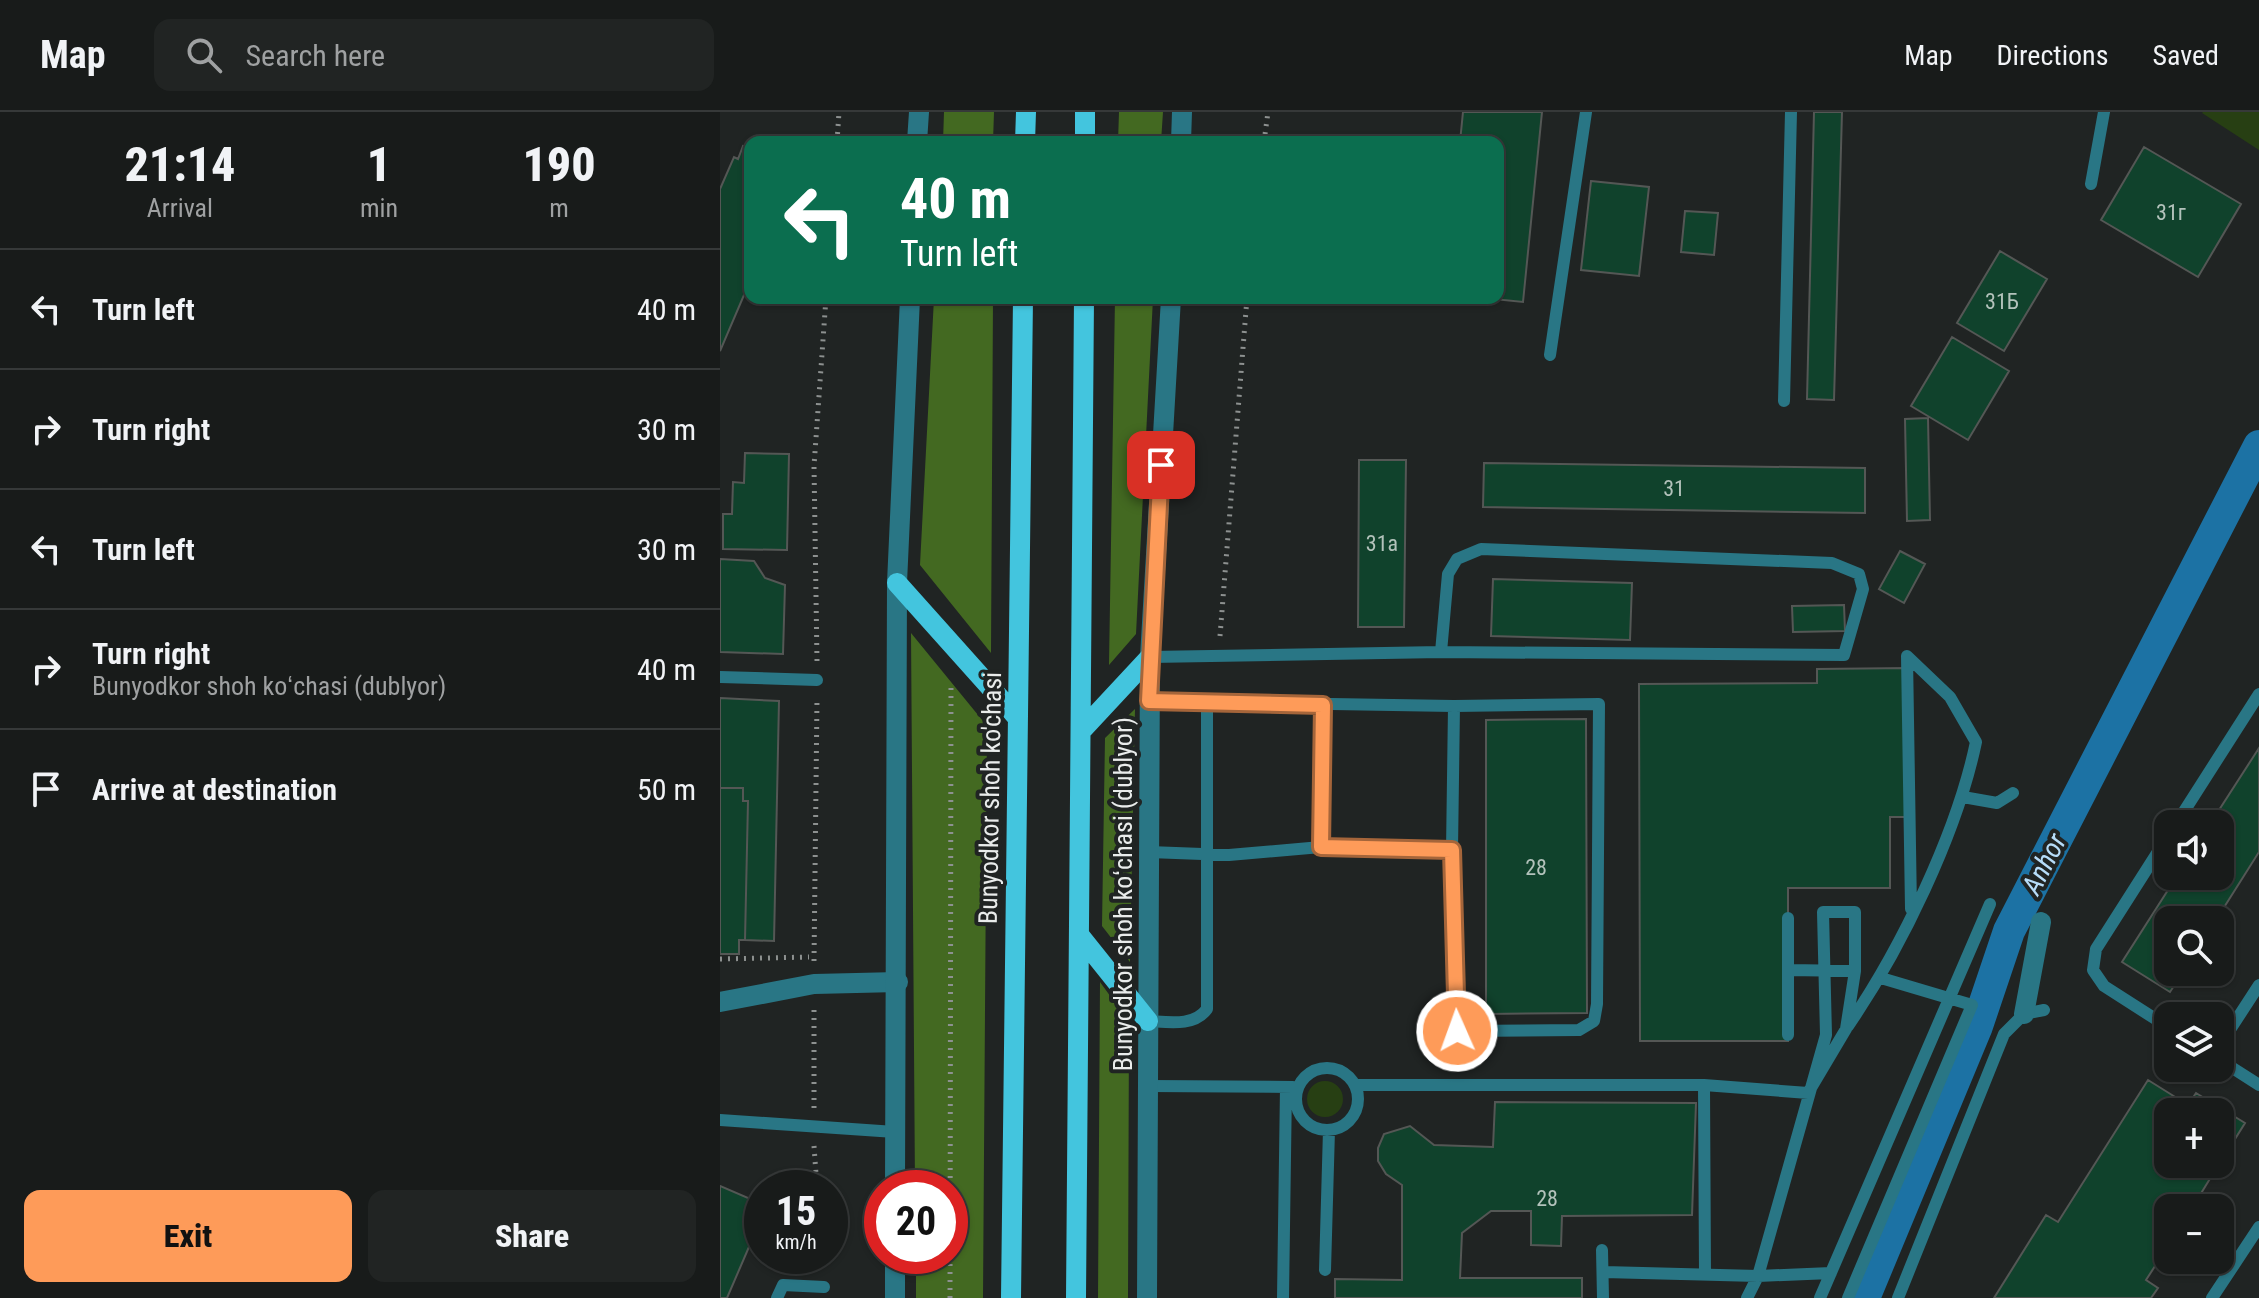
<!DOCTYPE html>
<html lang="en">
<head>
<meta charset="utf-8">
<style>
  :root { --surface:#181b1a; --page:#212423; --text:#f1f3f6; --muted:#9fa1a2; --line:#363939; --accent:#fe9b59 }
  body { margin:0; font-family:"Roboto Condensed",sans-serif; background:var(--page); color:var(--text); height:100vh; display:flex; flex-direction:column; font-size:30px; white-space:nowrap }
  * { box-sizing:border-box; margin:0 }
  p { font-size:26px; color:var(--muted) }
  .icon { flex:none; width:44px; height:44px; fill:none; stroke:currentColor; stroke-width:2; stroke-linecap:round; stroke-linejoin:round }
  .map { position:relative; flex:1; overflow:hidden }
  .side { display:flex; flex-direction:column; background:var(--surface); width:720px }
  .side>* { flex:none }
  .top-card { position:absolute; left:24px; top:24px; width:760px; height:168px; border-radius:16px; box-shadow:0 2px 6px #0004,0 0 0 2px var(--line); background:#0b6e4f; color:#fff; overflow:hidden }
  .tools { position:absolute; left:1434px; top:698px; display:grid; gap:16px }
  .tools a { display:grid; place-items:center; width:80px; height:80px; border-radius:16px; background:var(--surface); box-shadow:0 2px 6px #0004,0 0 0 2px var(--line); font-size:40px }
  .speed { position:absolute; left:24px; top:1058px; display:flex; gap:16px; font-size:40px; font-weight:700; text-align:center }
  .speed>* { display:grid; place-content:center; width:104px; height:104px; border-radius:50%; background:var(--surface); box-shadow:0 2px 6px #0004,0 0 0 2px var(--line); line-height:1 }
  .speed small { font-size:20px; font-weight:400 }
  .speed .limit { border:12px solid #d22; background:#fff; color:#111 }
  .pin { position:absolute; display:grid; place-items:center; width:68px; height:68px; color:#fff; margin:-34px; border-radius:16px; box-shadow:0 4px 12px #0006 }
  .me { position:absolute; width:88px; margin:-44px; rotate:358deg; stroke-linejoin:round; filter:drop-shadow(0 0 6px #0008) }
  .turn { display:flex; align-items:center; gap:28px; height:168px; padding:0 24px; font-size:36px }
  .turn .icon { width:104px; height:104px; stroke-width:2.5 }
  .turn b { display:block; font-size:56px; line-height:68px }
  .eta { display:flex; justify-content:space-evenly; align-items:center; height:136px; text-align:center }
  .eta b { font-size:48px; font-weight:800; line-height:56px }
  .button { display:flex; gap:16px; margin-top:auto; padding:16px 24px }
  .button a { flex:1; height:92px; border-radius:16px; background:var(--accent); color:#111; font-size:32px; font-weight:800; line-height:92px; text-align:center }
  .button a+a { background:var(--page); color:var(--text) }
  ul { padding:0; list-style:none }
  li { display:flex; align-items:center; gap:24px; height:120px; padding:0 24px; border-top:2px solid var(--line) }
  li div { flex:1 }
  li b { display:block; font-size:30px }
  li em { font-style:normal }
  header { display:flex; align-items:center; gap:48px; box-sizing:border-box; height:112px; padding:0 40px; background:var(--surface); border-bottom:2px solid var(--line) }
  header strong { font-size:38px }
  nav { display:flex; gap:44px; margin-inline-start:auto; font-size:28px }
  .search { width:560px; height:72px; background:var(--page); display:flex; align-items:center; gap:20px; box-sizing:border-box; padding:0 28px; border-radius:16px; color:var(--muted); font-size:30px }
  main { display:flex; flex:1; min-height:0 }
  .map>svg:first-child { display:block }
</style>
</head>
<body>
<header>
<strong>Map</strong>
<div class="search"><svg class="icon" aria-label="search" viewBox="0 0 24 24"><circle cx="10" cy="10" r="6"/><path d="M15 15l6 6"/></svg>Search here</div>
<nav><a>Map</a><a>Directions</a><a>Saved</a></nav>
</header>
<main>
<section class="side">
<div class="eta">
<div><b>21:14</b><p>Arrival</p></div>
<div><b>1</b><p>min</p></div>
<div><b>190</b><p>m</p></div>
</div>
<ul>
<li><svg class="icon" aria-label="left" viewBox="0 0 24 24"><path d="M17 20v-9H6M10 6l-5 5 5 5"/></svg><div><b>Turn left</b></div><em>40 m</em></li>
<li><svg class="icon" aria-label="right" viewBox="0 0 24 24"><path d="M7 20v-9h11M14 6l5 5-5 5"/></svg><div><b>Turn right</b></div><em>30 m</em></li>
<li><svg class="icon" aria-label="left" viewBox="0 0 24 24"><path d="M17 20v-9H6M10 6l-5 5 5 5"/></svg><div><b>Turn left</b></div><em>30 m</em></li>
<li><svg class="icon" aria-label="right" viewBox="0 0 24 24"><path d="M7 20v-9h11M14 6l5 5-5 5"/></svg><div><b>Turn right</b><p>Bunyodkor shoh koʻchasi (dublyor)</p></div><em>40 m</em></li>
<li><svg class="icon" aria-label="arrive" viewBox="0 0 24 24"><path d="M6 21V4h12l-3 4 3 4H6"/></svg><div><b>Arrive at destination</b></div><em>50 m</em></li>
</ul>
<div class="button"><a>Exit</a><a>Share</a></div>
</section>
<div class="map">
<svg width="1539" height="1186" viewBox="0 0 1539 1186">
  <rect width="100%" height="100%" fill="#202423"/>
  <path fill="#273f13" d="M1539,0V38L1482,1L1483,0Z
    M587 987a18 18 0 1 1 36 0a18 18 0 1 1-36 0Z"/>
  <path fill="#436921" d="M224,0H274L273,30H223Z
    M399,0H443L441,30H398Z
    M214,186H273L271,541L200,453Z
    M395,186H433L416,522L389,553Z
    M191,521L267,614L263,1186H196V1144H230V1076H195Z
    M415,597L410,850L382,814L385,626Z
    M380,870L409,910L408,1186H378Z"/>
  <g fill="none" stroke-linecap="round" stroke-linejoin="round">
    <path stroke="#1c72a4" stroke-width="32" d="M1144,1186L1257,914L1289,819L1539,334"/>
  </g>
  <path fill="#10422c" stroke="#545755" stroke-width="2" d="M743,0H822L803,190L764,186H778V30H740Z
    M1094,0H1122L1114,288L1087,287Z
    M23,34L30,37V169L0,239V77L14,45L18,47Z
    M1424,35L1521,92L1478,165L1381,108Z
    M871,69L929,75L919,164L861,158Z
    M965,99L998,101L994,143L961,140Z
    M1280,139L1327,167L1284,239L1237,211Z
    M1232,225L1289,259L1248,328L1191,294Z
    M1208,306L1210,408L1187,409L1185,307Z
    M25,341L69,342L67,438L3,437V402H12L13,370L24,371Z
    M639,348H686L684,515H638Z
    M764,351L1145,356V401L763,395Z
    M1180,439L1205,452L1184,491L1159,477Z
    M0,447L34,449L45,466L65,473L63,542L0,540Z
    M773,467L912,471L910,528L771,524Z
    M1124,493L1125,519L1073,520L1072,494Z
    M1189,556V705H1170V776H1068V929H920L919,572L1097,571V557Z
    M0,586L59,589L54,829L25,828L28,689H23V676H0Z
    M866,607L867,901L766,902V608Z
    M1539,636V740L1496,808H1448V860H1463L1450,880L1402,850L1457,764H1500V712H1490Z
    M0,676H23V689H28L25,828H19V842H0Z
    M1428,968L1468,993L1476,981L1525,1011L1500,1051V1000H1448V1052H1499L1472,1096H1448V1134L1426,1168L1438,1176L1431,1186H1274L1326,1103L1338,1110Z
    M775,990L976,991L972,1103L842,1104L841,1134L811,1133V1099H771L742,1121L740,1166H862V1186H615V1167L682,1168V1073L666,1062L658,1049V1036L664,1022L690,1014L714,1033L773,1035Z
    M0,1074L42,1092L36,1105L41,1107L7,1186H0Z"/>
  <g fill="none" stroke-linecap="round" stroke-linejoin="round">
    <path stroke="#8d9190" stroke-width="5" stroke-dasharray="2 6" stroke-linecap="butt" d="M117,30L119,0
      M544,30L548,0
      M500,524L527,186
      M97,549L94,354L106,186
      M0,847L89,845
      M94,849L97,587
      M94,996V895
      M94,1034L97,1076
      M230,1186L231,570"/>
    <path stroke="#297685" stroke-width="12" d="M1371,72L1384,0
      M830,243L866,0
      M1064,289L1071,0
      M1187,544L1191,797
      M430,545L721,540L1124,543L1143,477L1139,462L1112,451L761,437L737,447L728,462L721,540
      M0,565L97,568
      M429,589L734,594L879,592L877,892L874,909L859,918L737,919L732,738L734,594
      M1243,685L1277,691L1293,681
      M1456,712L1539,582
      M1448,724L1376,837L1373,858L1384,874L1448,915
      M601,735L603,593
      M429,740L509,743L601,735L732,738
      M1068,858L1135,859
      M428,909C448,910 474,915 487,897V591
      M1128,914C1181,837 1237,721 1256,630L1230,585L1187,544
      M1068,923V806
      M1500,933L1539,873
      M1500,948L1539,973
      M576 987a31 31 0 1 1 62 0a31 31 0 1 1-62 0Z
      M635,973H984L1088,981L1126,917L1135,859V800H1103L1106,923L1038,1164L1027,1186
      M984,973L985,1162
      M428,974L573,975
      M0,1008L175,1020
      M882,1138L883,1186
      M605,1158L609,1018
      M884,1160L1038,1164L1111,1161
      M57,1186L63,1173L104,1175
      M563,1186L566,975
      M1100,1186L1270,792
      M1128,1186L1252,893L1161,866
      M1178,1186L1284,922L1304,902L1324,898
      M1492,1186L1539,1115"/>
    <path stroke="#297685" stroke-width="20" d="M1304,902L1321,810"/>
    <path stroke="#297685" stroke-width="20" d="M0,890L94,872L178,870"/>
    <path stroke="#297685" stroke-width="20" d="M197,30L199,0
      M461,30L462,0
      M175,1076L177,471L190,186
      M175,1186V1144
      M427,1186L430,545L451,186"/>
    <path stroke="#43c5de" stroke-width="20" d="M305,30L306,0
      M365,30V0
      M177,471L296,604
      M363,617L430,545
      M360,824L428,909
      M291,1186L303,186
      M356,1186L364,186"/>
  </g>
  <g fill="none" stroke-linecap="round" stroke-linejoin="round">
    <g stroke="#a5653a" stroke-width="20">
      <path id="route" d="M441,353L429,589L603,593L601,735L732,738L737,919"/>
    </g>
    <use href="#route" stroke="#fe9b59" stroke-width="14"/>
  </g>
  <g text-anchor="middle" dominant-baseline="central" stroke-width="8" stroke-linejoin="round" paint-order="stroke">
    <g font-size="22" fill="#b3c2bb">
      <text x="1451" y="100">31г</text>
      <text x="1282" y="189">31Б</text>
      <text x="954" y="376">31</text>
      <text x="662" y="431">31а</text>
      <text x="816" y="755">28</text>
      <text x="827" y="1086">28</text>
    </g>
    <g font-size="26" fill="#e9eceb" stroke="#202423">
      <text transform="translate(270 686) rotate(-89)">Bunyodkor shoh ko'chasi</text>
      <text transform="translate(403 782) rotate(-90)">Bunyodkor shoh koʻchasi (dublyor)</text>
    </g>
    <g font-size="28" font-style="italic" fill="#b6dcf8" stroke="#202423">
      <text transform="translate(1324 752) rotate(-63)">Anhor</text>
    </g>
  </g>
</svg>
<div class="tools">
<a><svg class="icon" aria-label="sound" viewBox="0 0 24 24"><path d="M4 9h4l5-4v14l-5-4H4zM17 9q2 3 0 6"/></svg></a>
<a><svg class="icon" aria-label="search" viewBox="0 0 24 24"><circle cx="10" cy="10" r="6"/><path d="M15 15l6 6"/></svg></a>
<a><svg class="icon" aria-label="layers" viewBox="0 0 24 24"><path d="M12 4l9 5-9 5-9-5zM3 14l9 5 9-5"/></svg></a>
<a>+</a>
<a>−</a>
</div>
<div class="speed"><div>15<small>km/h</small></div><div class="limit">20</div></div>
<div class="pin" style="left:441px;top:353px;background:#d93025"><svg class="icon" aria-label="arrive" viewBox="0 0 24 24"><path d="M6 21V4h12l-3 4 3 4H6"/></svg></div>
<svg class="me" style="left:737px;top:919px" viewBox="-20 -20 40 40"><circle r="17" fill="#fe9b59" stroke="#fff" stroke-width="3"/><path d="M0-11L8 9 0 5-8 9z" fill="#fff"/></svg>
<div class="top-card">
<div class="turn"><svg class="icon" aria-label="left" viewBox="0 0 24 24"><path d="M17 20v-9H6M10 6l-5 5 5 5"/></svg><div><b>40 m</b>Turn left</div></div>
</div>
</div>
</main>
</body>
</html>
